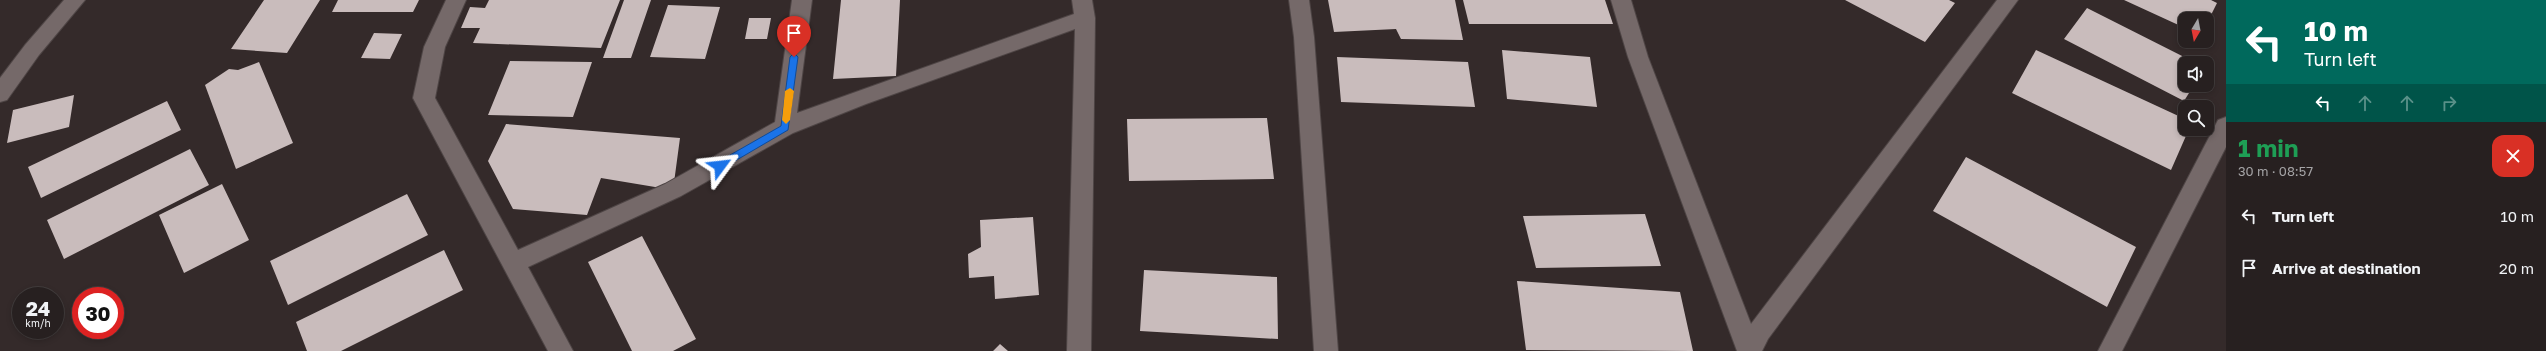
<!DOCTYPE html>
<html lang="en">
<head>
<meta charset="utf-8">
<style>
  :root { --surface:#272020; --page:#2f2829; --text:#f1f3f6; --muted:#a4a3a5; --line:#433e3e }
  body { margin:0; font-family:"Golos Text",sans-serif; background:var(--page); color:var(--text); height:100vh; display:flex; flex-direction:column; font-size:15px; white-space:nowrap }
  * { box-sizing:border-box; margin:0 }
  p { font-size:13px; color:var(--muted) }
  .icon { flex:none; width:22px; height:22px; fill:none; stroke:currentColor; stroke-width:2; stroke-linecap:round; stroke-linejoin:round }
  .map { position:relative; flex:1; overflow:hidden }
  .details { display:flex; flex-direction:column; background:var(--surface); width:320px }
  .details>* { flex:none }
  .guide { background:#00695c; color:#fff; overflow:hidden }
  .needle { width:26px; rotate:190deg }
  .buttons { position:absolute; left:2178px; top:12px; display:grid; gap:8px }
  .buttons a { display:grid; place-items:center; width:36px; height:36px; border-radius:8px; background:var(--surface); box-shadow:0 2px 6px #0003,0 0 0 1px var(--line); font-size:20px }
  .speed { position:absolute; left:12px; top:287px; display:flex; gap:8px; font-size:20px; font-weight:700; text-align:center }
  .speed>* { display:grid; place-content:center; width:52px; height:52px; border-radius:50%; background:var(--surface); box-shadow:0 2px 6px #0003,0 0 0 1px var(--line); line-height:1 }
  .speed small { font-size:10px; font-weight:400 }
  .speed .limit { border:6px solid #d22; background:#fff; color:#111 }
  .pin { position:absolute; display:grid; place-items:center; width:34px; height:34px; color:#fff; margin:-41px -17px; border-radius:50% 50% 50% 0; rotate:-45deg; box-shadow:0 0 4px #0007 }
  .pin .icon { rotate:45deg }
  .me { position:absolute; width:44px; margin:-22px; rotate:60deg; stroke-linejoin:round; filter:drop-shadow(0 0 3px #0008) }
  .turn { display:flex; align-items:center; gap:14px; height:84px; padding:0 12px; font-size:18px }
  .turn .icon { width:52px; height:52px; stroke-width:2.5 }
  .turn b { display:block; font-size:28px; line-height:34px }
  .lanes { display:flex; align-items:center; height:38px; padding:0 12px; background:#0003; justify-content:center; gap:20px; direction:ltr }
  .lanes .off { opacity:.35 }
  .round { display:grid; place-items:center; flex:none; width:42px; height:42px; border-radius:12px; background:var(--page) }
  .head { display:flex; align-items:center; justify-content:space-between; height:68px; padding:0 12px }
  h1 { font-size:24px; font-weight:700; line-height:30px; color:#1e9e55 }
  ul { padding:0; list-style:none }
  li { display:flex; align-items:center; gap:12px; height:52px; padding:0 12px }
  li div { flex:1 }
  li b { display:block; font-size:15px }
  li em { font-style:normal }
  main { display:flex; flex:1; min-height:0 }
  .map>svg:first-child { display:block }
</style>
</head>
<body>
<main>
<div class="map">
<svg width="2226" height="351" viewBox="0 0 2226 351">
  <rect width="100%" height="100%" fill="#342a2a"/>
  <path fill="#c9bcbc" d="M264,0H320L287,53L231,49Z
    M338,0H419L413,12H332Z
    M489,0H620L601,48L473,43L480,28H461L470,7L485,8Z
    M624,0H651L631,58H603Z
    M841,0H900L896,76L833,79Z
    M1328,0H1455L1463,40L1401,39L1396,29L1334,32Z
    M1463,0H1605L1613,24H1469Z
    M1845,0H1949L1955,3L1925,42Z
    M2124,0H2211L2217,3L2207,23V19H2185V28Z
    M668,5L720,7L705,59L650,57Z
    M2087,8L2196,63H2185V85H2194L2184,101L2064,39Z
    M749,18H771L767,39H745Z
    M374,33L402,34L390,59L361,58Z
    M1502,50L1590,57L1597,107L1507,99Z
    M2036,50L2185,119V129H2189L2171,170L2012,93Z
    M1337,57L1468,62L1475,107L1341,102Z
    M510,61L592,62L573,117L488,115Z
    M259,62L293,143L236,169L205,85L229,69L238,70Z
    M74,95L69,127L7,143L13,110Z
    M167,101L181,130L41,198L28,167Z
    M1267,118L1274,179L1129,181L1127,119Z
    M506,124L680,138L673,190L601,178L587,215L513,209L488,161Z
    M190,149L209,185L64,259L47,220Z
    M1966,157L2136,247L2107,307L1933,211Z
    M222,184L249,240L184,273L159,215Z
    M407,194L428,235L288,305L270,261Z
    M1645,214L1661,266L1536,268L1523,216Z
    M1033,217L1039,295L995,299L994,276L969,278L968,254L981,247L980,220Z
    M642,236L696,339L673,351H632L588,262Z
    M444,250L463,290L341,351H307L296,322Z
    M1144,270L1277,277L1278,339L1140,331Z
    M1517,281L1680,292L1693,351L1526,350Z
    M1000,344L1008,351H993Z"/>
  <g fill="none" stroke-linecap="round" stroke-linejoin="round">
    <g stroke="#4e4545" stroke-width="2">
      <path id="minor" d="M64,0H85L39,55L7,100L0,102V78L25,45Z
        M446,0H466L445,47L435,98L518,250L665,184L775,122L792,0H812L797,113L1074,14L1072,0H1092L1095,18L1091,351H1067L1075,29L866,104L793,133L681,196L528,267L573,351H548L413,98L424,47Z
        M1289,0H1309L1314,37L1338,351H1314L1294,37Z
        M1611,0H1631L1648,57L1751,324L1997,0H2018L1768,339L1762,351H1737L1628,57Z
        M2226,117V147L2122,351H2098L2218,120Z"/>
    </g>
    <use href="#minor" fill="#756969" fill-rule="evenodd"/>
  </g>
  <path fill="#1a73e8" stroke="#114b97" d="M794,53L798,57L788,130L723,168H716V163L781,126L790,57Z"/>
  <path fill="#f59e0b" d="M790,88L794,91L790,120L786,124L782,120L785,91Z"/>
</svg>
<div class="buttons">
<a><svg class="needle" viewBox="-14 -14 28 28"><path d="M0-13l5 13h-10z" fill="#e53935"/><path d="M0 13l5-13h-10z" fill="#a4a3a5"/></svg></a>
<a><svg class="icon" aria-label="sound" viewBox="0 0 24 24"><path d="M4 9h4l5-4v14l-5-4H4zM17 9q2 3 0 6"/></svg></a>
<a><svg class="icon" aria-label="search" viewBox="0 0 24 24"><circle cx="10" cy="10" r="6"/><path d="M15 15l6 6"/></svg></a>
</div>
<div class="speed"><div>24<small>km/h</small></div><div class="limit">30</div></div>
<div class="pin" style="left:794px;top:57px;background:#d93025"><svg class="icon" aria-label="arrive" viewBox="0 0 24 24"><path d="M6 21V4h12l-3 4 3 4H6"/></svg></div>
<svg class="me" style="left:720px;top:166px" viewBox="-20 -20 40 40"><path d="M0-17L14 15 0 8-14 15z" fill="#1a73e8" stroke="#fff" stroke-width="4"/></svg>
</div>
<section class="details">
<div class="guide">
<div class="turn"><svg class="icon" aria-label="left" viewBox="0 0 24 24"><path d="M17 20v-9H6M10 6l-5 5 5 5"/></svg><div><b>10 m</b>Turn left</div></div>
<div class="lanes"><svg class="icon" aria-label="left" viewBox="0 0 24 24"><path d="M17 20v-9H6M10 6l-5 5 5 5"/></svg><svg class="icon off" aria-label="ahead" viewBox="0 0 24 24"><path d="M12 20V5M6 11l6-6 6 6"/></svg><svg class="icon off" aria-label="ahead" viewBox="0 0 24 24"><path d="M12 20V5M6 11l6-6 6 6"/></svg><svg class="icon off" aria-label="right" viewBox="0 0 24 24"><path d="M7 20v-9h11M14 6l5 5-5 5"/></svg></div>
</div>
<div class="head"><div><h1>1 min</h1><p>30 m · 08:57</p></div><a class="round" style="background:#d93025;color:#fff"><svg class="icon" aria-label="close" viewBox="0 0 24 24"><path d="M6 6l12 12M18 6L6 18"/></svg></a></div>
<ul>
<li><svg class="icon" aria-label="left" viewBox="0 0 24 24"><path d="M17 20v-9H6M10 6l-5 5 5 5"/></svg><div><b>Turn left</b></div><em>10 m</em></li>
<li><svg class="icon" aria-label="arrive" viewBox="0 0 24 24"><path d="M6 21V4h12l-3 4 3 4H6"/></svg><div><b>Arrive at destination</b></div><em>20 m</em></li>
</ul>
</section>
</main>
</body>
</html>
